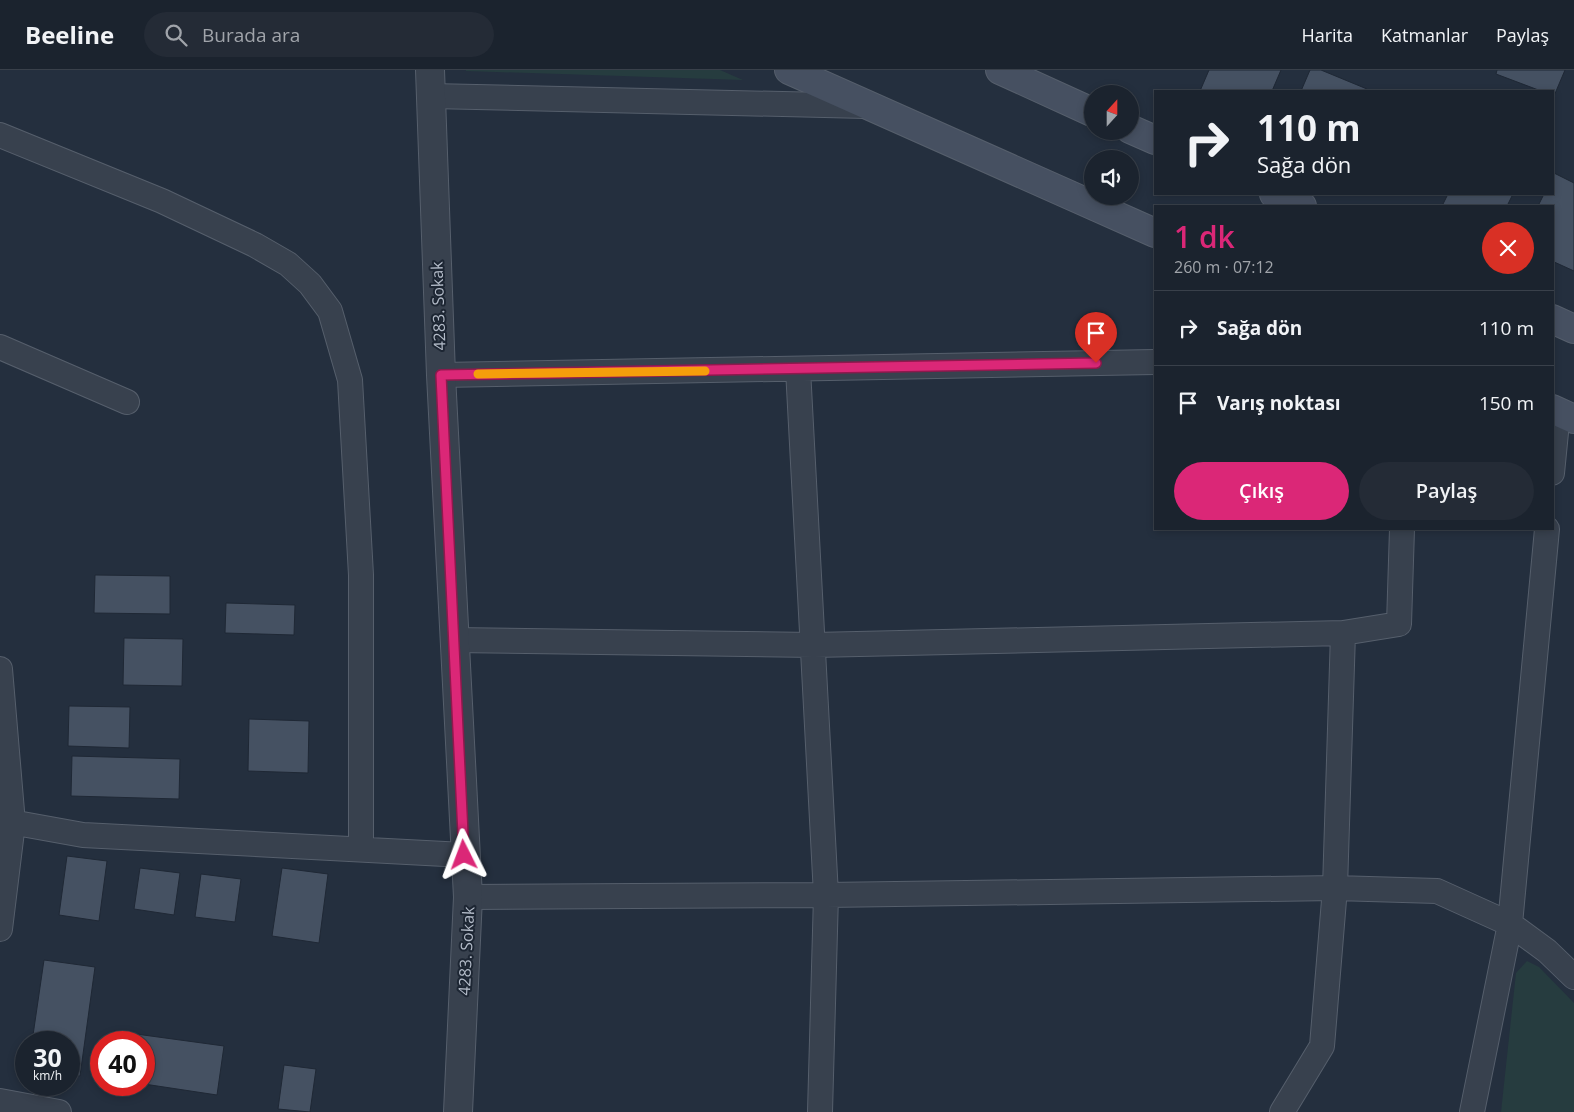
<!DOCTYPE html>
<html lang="tr">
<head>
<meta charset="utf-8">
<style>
  :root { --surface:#1b232e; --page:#242b36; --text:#f1f3f6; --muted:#a0a4aa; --line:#39404a; --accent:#db2777 }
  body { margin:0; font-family:"Open Sans",sans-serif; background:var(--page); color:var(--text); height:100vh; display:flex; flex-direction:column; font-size:19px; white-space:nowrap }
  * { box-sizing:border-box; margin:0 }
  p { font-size:16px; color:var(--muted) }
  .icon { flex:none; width:28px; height:28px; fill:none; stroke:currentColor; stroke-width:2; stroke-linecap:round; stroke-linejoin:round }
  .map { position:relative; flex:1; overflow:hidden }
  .side { position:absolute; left:1154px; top:135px; width:400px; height:325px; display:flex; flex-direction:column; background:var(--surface); border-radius:0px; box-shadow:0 2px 8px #0003,0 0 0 1px var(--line) }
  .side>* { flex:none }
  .hud { position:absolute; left:1154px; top:20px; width:400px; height:105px; border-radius:0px; box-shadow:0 2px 8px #0003,0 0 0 1px var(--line); background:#1b232e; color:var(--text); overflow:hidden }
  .needle { width:32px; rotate:21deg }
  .buttons { position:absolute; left:1084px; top:15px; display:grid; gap:10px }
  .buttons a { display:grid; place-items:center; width:55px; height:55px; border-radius:50%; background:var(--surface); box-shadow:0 2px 8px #0003,0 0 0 1px var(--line); font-size:25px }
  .speed { position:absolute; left:15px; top:961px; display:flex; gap:10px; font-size:25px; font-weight:700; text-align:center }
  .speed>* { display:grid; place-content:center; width:65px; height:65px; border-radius:50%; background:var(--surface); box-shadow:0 2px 8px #0003,0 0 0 1px var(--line); line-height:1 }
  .speed small { font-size:12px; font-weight:400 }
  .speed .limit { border:8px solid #d22; background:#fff; color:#111 }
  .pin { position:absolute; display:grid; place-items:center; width:42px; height:42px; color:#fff; margin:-51px -21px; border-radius:50% 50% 50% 0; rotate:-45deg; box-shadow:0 0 5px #0007 }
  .pin .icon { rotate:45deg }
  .me { position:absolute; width:55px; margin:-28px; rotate:357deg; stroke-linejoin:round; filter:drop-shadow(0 0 4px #0008) }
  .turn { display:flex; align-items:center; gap:18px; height:105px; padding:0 20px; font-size:22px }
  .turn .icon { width:65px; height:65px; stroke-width:2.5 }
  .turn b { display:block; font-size:35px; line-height:42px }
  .round { display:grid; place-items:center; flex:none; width:52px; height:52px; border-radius:26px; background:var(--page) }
  .summary { display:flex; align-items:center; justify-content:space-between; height:85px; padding:0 20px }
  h1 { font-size:30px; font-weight:600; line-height:38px; color:var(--accent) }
  .action { display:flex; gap:10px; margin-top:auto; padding:10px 20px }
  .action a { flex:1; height:58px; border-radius:30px; background:var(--accent); color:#fff; font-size:20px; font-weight:600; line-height:58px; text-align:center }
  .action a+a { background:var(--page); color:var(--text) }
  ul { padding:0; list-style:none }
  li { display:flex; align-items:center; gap:15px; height:75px; padding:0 20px; border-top:1px solid var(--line) }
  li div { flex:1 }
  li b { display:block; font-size:19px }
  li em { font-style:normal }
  header { display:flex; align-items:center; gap:30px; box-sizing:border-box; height:70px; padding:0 25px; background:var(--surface); border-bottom:1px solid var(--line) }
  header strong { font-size:24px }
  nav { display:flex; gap:28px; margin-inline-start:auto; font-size:18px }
  .search { width:350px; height:45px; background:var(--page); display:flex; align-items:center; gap:12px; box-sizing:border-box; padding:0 18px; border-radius:28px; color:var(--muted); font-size:19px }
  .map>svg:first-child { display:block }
</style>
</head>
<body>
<header>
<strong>Beeline</strong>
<div class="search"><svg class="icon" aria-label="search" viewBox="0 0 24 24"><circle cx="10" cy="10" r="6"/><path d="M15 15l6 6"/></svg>Burada ara</div>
<nav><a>Harita</a><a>Katmanlar</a><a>Paylaş</a></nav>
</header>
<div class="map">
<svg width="1574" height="1042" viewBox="0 0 1574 1042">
  <rect width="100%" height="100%" fill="#242f3e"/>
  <path fill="#263c3f" d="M466,0H720L743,10L466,1Z
    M1527,891L1539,897L1574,933V1042H1501L1516,903Z"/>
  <path fill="#455162" stroke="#1f2835" d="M1209,0H1281L1272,21H1200Z
    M1310,0H1321L1367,19L1366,21H1301Z
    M1497,0H1565L1554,26L1552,21H1541L1496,4Z
    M1554,103L1574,113V201L1552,191V136H1538L1544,124H1552Z
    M1448,124H1513L1507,136H1442Z
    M95,505L170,506V544L94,543Z
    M226,533L295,535L294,565L225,563Z
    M124,568L183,569L182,616L123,615Z
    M69,636L130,637L129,678L68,676Z
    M249,649L309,651L308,703L248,701Z
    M72,686L180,689L179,729L71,726Z
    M67,786L107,791L99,851L59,845Z
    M140,798L180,803L174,845L134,839Z
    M282,798L328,804L319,873L272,866Z
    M201,804L241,809L235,852L195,847Z
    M44,890L95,897L80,1006L69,1005V972H32Z
    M114,961L224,976L217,1025L144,1014V972H113Z
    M284,995L316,999L310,1042L278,1039Z"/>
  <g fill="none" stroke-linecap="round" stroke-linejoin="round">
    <g stroke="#565f6c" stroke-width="26">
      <path id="minor" d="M431,26L866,36
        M0,65L162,131L255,175L288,194L310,214L330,241L350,310L361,505V779
        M0,277L127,332
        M798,299L826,825L820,1042
        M441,305L1155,292
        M1552,403L1558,342
        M1547,459L1510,854L1547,881L1574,907
        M454,570L814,575L1343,563L1399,554L1402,459
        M0,599L13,753L0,859
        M0,750L83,765L464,785
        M468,827L826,825L1335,818L1437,821L1510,854L1472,1042
        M0,1031L59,1042
        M1282,1042L1322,976L1335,818L1343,563"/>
    </g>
    <g stroke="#565f6c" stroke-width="30">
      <path id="tertiary" d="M430,0L441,305L468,827L458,1042"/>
    </g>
    <g stroke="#565f6c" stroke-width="30">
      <path id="secondary" d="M789,0L1155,163
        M1000,0L1092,42
        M1130,59L1155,70
        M1274,124L1302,136
        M1552,249L1574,259
        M1552,339L1574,349"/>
    </g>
    <use href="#minor" stroke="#38414e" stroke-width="24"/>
    <use href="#tertiary" stroke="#38414e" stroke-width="28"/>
    <use href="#secondary" stroke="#465061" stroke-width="28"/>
  </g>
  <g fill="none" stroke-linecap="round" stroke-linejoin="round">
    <g stroke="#8e194d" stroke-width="12">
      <path id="route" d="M464,785L441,305L1096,293"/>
    </g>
    <use href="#route" stroke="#db2777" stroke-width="9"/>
    <path stroke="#f59e0b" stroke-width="9" d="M478,304L705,301"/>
  </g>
  <g text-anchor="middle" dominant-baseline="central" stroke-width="4" stroke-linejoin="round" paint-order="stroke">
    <g font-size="16" fill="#b4bcc9" stroke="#1d2633">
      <text transform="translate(438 236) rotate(-92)">4283. Sokak</text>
      <text transform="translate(466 881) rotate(-87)">4283. Sokak</text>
    </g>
  </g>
</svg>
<div class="buttons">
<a><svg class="needle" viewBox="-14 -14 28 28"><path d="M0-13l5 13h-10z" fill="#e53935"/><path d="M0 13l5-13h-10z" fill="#a0a4aa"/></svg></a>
<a><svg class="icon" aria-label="sound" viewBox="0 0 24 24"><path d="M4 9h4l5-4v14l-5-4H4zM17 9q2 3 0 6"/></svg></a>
</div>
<div class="speed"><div>30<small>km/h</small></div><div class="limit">40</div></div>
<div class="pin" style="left:1096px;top:293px;background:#d93025"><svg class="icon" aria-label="arrive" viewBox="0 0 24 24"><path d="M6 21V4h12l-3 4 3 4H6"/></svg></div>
<svg class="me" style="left:464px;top:785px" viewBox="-20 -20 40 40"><path d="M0-17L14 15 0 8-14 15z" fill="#db2777" stroke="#fff" stroke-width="4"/></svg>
<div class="hud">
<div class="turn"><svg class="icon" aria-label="right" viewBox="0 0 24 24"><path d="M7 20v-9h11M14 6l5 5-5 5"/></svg><div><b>110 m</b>Sağa dön</div></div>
</div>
<section class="side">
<div class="summary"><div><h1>1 dk</h1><p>260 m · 07:12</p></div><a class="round" style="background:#d93025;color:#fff"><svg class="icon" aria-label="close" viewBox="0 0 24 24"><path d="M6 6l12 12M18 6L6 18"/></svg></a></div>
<ul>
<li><svg class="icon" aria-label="right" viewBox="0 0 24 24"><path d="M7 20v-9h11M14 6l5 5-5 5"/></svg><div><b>Sağa dön</b></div><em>110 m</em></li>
<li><svg class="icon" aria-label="arrive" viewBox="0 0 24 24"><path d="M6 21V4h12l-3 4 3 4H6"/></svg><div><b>Varış noktası</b></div><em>150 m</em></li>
</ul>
<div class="action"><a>Çıkış</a><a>Paylaş</a></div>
</section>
</div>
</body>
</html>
